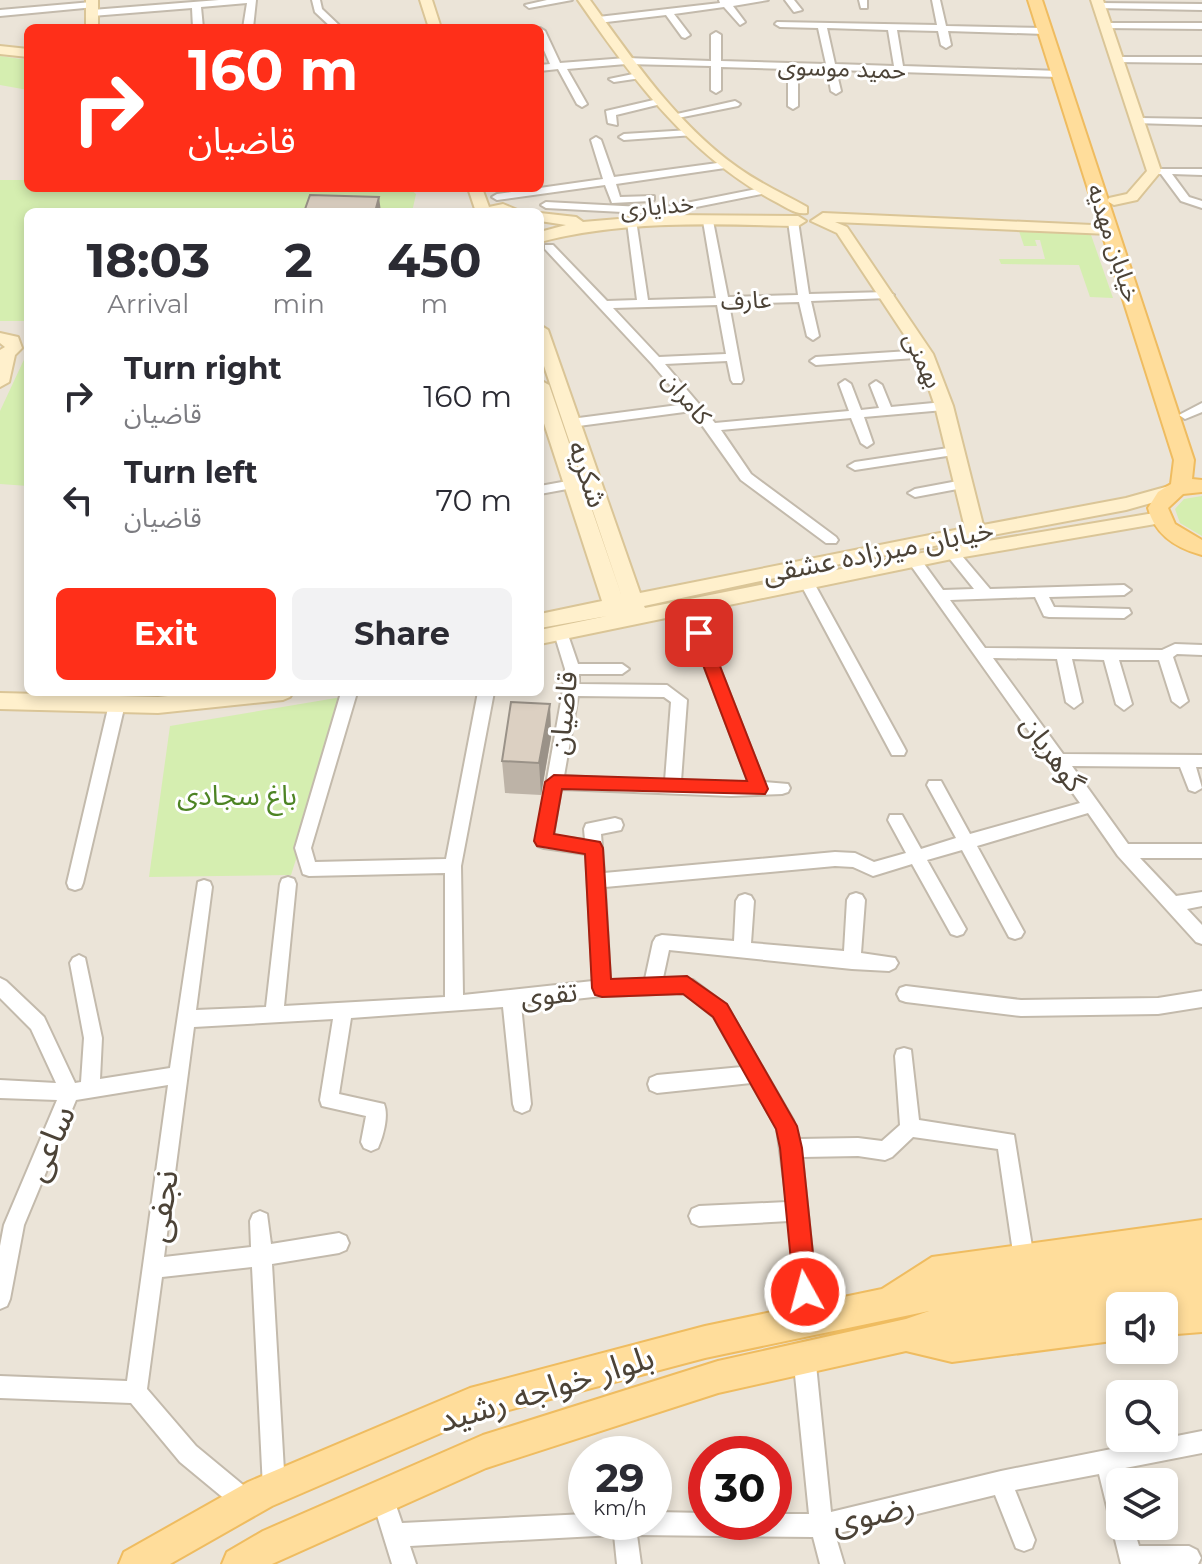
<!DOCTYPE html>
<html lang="en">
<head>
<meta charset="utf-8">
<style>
  :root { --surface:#fff; --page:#f2f2f3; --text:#2b2b33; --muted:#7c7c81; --accent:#ff2f19 }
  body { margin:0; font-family:Montserrat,"Noto Sans Arabic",sans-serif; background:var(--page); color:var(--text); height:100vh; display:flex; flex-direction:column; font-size:30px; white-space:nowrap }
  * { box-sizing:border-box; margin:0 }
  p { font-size:26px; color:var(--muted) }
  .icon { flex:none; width:44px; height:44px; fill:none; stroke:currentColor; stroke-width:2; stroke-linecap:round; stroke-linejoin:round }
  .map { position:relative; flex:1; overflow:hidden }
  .details { position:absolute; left:24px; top:208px; width:520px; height:488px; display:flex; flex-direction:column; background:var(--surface); border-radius:12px; box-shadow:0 4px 12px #0003 }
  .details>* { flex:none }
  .top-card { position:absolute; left:24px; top:24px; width:520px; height:168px; border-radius:12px; box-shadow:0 4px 12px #0003; background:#ff2f19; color:#fff; overflow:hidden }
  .tools { position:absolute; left:1106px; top:1292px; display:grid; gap:16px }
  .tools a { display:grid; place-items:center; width:72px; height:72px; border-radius:12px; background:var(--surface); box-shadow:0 4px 12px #0003; font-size:40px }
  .speed { position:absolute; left:568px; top:1436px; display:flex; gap:16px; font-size:40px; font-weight:700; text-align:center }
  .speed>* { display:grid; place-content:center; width:104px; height:104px; border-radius:50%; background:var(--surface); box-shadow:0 4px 12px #0003; line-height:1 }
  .speed small { font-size:20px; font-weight:400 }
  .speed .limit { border:12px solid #d22; background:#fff; color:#111 }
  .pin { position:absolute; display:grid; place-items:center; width:68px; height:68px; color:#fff; margin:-34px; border-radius:16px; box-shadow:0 4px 12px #0006 }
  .me { position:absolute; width:88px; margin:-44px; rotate:353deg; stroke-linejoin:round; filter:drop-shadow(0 0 6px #0008) }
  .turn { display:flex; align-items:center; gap:28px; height:168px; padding:0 32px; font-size:36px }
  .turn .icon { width:104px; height:104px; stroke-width:2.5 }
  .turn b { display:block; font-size:56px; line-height:68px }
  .eta { display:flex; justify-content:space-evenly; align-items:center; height:136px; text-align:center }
  .eta b { font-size:48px; font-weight:700; line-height:56px }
  .cta { display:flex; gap:16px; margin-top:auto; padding:16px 32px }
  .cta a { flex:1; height:92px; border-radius:12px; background:var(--accent); color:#fff; font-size:32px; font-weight:700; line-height:92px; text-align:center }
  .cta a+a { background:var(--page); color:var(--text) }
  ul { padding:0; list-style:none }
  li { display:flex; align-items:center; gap:24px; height:104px; padding:0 32px }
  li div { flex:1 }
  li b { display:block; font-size:30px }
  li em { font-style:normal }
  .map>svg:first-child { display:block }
</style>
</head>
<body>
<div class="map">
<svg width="1202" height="1564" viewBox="0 0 1202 1564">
  <rect width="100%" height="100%" fill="#f6f2ea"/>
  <path fill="#ebe4d8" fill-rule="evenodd" d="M0,0H1202V1564H0ZM28,28H540V188H28ZM28,212H540V692H28ZM1120,1306H1164V1350H1120ZM1120,1394H1164V1438H1120ZM586,1454H654V1522H586ZM706,1454H774V1522H706ZM1120,1482H1164V1526H1120Z"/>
  <path fill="#d5eeb0" d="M0,56L28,60V90L0,85Z
    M0,180H28V188H409L416,194L412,212H28V321H0Z
    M1019,231L1090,232L1113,298L1090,297L1079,265L1001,264L999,259H1045L1040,240H1035L1037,246H1024Z
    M28,351V486L0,484V411Z
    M1202,496V536L1180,523L1175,509L1184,499Z
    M348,696L291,875L149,877L170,726Z"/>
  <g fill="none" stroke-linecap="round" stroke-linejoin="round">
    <g stroke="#c3baac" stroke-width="4">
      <path id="street" d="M219,0H256L253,28H243L247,3L201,7L203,28H193L192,8L92,16L87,13L92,10Z
        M312,0H320L322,9L342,28H332L315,12Z
        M547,0H572L529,8L525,5Z
        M719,0H768L733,6L745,22L740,25L724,7L674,14L690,35L685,38L682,37L666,15L598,23L593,20L598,17L720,3Z
        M785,0H794L802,10L794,12Z
        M859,0H867V8H861Z
        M932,0H940L946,26L1045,28L1050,31L1045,34L948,31L951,45L946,48L941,45L938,31L897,30L903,66L1059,71L1064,74L1059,77L836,70L841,91L836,94L831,91L827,70L798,69V106L793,109L788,106V69L721,67V90L716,93L711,90V66L626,64L567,69L587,104L582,107L577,104L558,69L540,71V65L550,64L540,41V28L545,31L560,63L626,58L711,61V35L716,32L721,35V61L826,64L818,28L780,27L775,24L777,22L937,25ZM827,28L888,30L894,66L835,64Z
        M92,2L95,3V7L0,16V10Z
        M1099,3L1202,4V10L1096,8L1095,6Z
        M1106,23H1202V29L1103,28L1101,26Z
        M1117,57H1202V63L1114,62L1112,60Z
        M638,73L643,76L641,78L614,82L609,79Z
        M658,99L663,102L661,104L616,115L617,125L608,123L606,111Z
        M735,101L740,104L738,106L673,119L668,116Z
        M1138,118L1202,119V125L1134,123L1133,121Z
        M690,130L694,131V135L624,140L619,137L624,134Z
        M596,137L601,140L614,177L725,162L730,165L725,168L616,184L620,197L654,196V200L650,201L612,203L605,185L497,200L492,197L497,194L603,179L591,140Z
        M1152,169H1202V175L1172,174L1189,197L1202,201V208L1181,201L1161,174L1152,173Z
        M767,187L772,190L771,192L661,214L546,208L541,205L546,202L661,208Z
        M708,218L713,221L728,297L798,295L788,221L793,218L798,221L809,294L888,292L894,295L888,298L811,301L819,336L813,340L807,336L799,302L729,304L743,380L741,383H733L731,380L727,361L665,364L715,423L849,411L839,384L845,380L851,384L861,410L879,408L870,385L876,381L882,385L891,407L944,402L950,406L944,410L864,417L873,443L867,447L861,443L851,418L721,430L751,474L836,537L838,540L836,543H826L741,480L692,411L571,427L565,423L571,419L686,404L652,364L545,249V245H553L607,301L637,300L627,222L636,220L648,300L716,298L703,221ZM717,305L726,354L659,357L613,308Z
        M925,350L929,351V357L816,365L810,361L816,357Z
        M1202,403V412L1185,419L1179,415Z
        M955,447L960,448V454L855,470L848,466L855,462Z
        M573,480L580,484L578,487L540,494V486Z
        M963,480L970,484L968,487L915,497L908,493L915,489Z
        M952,548L957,550L990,589L1124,585L1131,590L1124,595L1049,597L1054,607L1129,609L1131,613L1124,618L1049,617L1044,616L1035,597L950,600L985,648L1162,650L1175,644L1202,645V655L1177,654L1173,657L1188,701L1180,707L1172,701L1159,660H1119L1132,704L1124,710L1116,704L1104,660L1072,659L1082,702L1074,708L1066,702L1057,659L993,658L1063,754L1202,755V767H1196L1202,788L1195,792L1189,790L1180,767L1072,766L1128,844H1202V858H1140L1176,896L1202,892V906L1187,909L1202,925V944L1196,942L1118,856L1088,813L977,846L1024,932L1021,937L1015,939L1009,937L962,850L927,860L966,929L963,934L957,936L951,934L912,864L873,876L853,867L835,866L605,887L610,980L645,979L653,942L656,937L662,935L734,941L736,901L739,896L745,894L751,896L754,901L751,943L844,951L847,900L850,895L856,893L862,895L865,900L861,953L895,958L898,963L895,968L889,971L852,969L669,950L663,978L693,980L726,1005L793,1120L799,1139L858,1138L882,1141L900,1125L895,1056L897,1050L904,1048L911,1050L919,1120L1014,1135L1034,1259L1031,1266L1024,1269L1017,1266L1014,1259L998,1149L913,1137L892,1157L885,1160L858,1156L802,1157L819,1319L816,1326L809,1329L802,1326L799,1319L789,1221L699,1226L692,1223L689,1216L692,1209L699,1206L787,1202L777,1128L751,1083L657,1093L650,1090L648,1084L650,1078L657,1075L742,1067L714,1017L684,993L602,996L521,1005L531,1104L529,1110L522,1113L515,1110L513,1104L503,1007L351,1018L339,1094L384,1104C389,1116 383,1137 378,1148L371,1151L364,1148L361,1142L366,1116L322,1106L320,1100L333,1019L194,1027L164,1257L251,1247L250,1221L253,1214L260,1211L267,1214L271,1244L339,1233L346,1236L349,1243L346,1250L339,1253L272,1264L285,1488L282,1496L274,1499L266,1496L263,1488L252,1267L162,1277L147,1389L196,1446L254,1494L257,1502L254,1510L246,1513L238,1510L180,1462L131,1403L0,1398V1376L127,1381L168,1085L76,1100L24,1225L10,1299L7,1306L0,1309V1246L4,1225L57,1100L0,1098V1080L56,1083L31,1029L0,998V978L6,981L44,1017L75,1083L81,1082L84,1038L70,963L73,958L79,955L85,958L102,1038L100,1079L170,1068L198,882L204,880L210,882L212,887L196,1010L266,1007L280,884L282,879L288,877L294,879L296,884L284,1006L445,997V873L309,876L303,874L295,848L340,696L343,692H353L356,696L311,848L315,862L446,859L478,692H494L461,866L463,995L593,981L586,854L544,848L538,846L536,841L563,690L565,669L554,633L561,628L566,629L578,664H622L629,669L622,674H579V684L667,685L687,700L681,781L749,783L682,607L689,602L696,607L764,782L788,784L790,788L788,792L782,794L731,796L561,789L553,836L585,840L584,829L586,824L615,818L621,820L623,825L621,830L601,834L604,873L835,852L855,853L874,862L906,853L888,820L890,815H902L921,849L956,838L927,785L929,781H941L970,834L1080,803L907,560L909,557H919L943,590L974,589L945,553ZM578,696L664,697L671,702L665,781L564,776Z
        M807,578L814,583L904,747L906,751L904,755H892L800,583Z
        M117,698L125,704L83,883L81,888L75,890L69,888L67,883L109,704Z
        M906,986L1021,1000L1158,998L1202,991V1007L1158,1014L1021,1016L906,1002L900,1000L897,994L900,988Z
        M804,1344L811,1348L815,1355L831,1512L1001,1471L1202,1431V1453L1120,1469L1123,1482H1120V1526H1133L1139,1546H1189L1197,1550L1201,1558L1198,1564H1121L1099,1474L1015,1490L1035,1540L1032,1548L1024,1551L1016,1548L995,1495L835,1534L844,1564H820L813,1537L637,1535L641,1564H617L614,1535L410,1546L416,1564H392L371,1496L374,1488L382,1485L390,1488L402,1523L586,1514V1522H654V1512L706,1513V1522H774V1514H809L793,1355L797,1348Z"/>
    </g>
    <g stroke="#dac597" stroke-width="4">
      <path id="secondary" d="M86,0H98V28H86Z
        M420,0H432L441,28H429Z
        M578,0H590C633,60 677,124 737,167C759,183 784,194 807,207V213C795,215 784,206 774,201C688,155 632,78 578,0Z
        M1091,0H1103L1161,171L1137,200L1114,205L1107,201L1109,198L1127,194L1147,171Z
        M0,46L28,49V57L0,54Z
        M468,188H482L489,207L503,204L522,212H476Z
        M540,213L576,217L583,222L666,215L798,216L806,221L798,226C711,224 625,220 540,242V232L566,225L540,221Z
        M823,213L1114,226L1117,229L1109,234L835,222L847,227L933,354L953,406L983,525L1126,498L1169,486L1178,492L1176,496L1126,510L854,561L644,606L645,608L952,547L1160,512L1169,518L1167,522L952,559L540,644V630L607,616L540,628V614L602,601L540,411V380L549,385L622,597L540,354V325L548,330L640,593L965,528L935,406L917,354L837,233L811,221Z
        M0,333L18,337L22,348L15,355L9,382L0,387V350L5,347L0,343Z
        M208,692H293L290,697L283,700L158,713L0,709V693L158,697Z"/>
    </g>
    <g stroke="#efbc60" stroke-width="4">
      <path id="primary" d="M1028,0H1042L1194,460L1192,479L1202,480V492L1183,494L1168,508L1175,524L1202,540V555C1176,548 1155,535 1148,508L1158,492L1171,484L1174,460Z
        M1202,1220V1332L1164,1335V1306H1120V1340L952,1362L906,1351L718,1393L486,1468L272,1564H222L227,1552L263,1531L483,1435L718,1361L906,1319L929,1311L705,1358L471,1420L272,1506L170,1564H119L124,1552L248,1482L470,1388L705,1326L882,1289L932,1257Z"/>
    </g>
    <use href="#street" fill="#fff" fill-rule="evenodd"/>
    <use href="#secondary" fill="#fff0cc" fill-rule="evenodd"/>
    <use href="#primary" fill="#ffdd9b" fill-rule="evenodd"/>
  </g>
  <path fill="#bdb3a7" d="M550,704L551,737L541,795L505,793L502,761Z"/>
  <path fill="#9a9288" d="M379,197L381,212H375Z
    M550,704L551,737L541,795L539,763Z"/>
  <path fill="#dcd0c2" stroke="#9a9288" stroke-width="2" d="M310,195L379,197L375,212H304Z
    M511,702L550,704L539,763L502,761Z"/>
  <path fill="#ff2f19" stroke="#a61f10" stroke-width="2" d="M699,627L707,633L768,789L765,794L562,789L554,834L600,842L603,848L611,979L687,976L727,1004L797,1126L802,1148L817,1292L814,1300L805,1304L797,1300L794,1292L780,1148L776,1129L713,1017L683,994L602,997L595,995L592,988L585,854L537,846L534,841L545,782L554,775L747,781L691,633Z"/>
  <g text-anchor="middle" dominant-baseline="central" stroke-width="6" stroke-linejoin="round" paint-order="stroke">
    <g font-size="24" fill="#4c4337" stroke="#fff">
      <text transform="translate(842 68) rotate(2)">حمید موسوی</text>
      <text transform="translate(657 206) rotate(-5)">خدایاری</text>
      <text transform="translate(1114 243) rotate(72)">خیابان مهدیه</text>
      <text transform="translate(746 300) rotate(-2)">عارف</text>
      <text transform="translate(923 360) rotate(65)">بهمنی</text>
      <text transform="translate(687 398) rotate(50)">کامران</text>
    </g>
    <g font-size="28" fill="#4c4337" stroke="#fff">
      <text transform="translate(588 474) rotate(71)">شکریه</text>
      <text transform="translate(878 551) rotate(-11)">خیابان میرزاده عشقی</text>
      <text transform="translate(563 713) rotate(-84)">قاضیان</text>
      <text transform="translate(1053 753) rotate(54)">گوهریان</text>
      <text transform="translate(549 994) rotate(-6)">تقوی</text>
    </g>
    <g font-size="28" fill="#4d8424" stroke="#fff">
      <text x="237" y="795">باغ سجادی</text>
    </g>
    <g font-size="34" fill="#4c4337" stroke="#fff">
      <text transform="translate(49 1143) rotate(-66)">ساعی</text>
      <text transform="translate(161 1206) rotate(-82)">نجفی</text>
      <text transform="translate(546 1388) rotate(-17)">بلوار خواجه رشید</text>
      <text transform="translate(873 1513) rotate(-13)">رضوی</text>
    </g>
  </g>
</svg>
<div class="tools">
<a><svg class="icon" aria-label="sound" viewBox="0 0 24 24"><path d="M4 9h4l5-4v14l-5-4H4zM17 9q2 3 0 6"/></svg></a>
<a><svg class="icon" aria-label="search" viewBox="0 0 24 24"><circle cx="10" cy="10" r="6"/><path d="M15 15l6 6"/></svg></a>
<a><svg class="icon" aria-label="layers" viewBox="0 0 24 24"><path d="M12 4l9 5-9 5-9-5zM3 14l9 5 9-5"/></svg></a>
</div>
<div class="speed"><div>29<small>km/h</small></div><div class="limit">30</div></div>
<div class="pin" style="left:699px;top:633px;background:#d93025"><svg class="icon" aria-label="arrive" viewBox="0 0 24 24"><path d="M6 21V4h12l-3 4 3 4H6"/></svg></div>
<svg class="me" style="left:805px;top:1292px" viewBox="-20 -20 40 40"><circle r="17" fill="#ff2f19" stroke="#fff" stroke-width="3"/><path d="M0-11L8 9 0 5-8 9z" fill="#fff"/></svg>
<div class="top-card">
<div class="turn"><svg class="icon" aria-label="right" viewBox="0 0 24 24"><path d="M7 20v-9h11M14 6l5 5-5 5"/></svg><div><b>160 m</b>قاضیان</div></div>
</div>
<section class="details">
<div class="eta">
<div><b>18:03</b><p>Arrival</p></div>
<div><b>2</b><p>min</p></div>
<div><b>450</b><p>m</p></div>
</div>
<ul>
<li><svg class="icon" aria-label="right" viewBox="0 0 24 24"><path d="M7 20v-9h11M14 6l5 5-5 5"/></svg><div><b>Turn right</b><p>قاضیان</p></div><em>160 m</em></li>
<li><svg class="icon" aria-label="left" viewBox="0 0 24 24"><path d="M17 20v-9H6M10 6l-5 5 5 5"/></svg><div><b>Turn left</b><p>قاضیان</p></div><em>70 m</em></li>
</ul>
<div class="cta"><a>Exit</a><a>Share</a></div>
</section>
</div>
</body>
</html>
